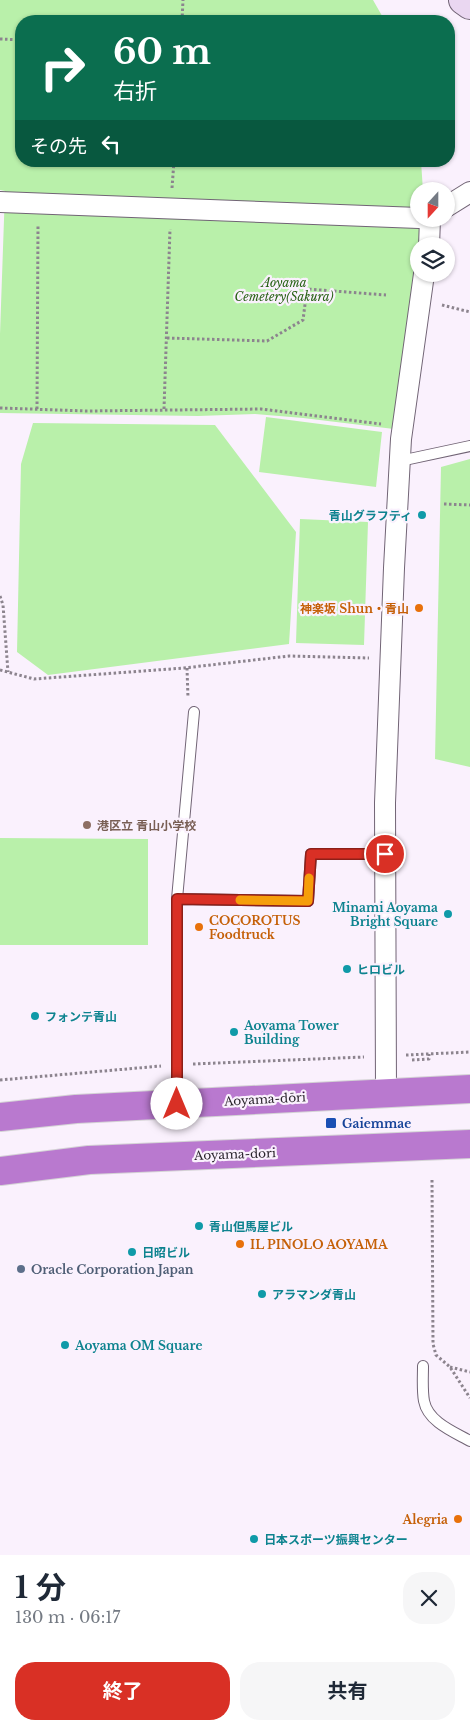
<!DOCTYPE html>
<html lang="ja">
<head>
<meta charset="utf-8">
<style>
  :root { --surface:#fff; --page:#f6f6f7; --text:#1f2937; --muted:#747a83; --accent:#d93025 }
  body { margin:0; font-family:"Libre Baskerville","Noto Sans JP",serif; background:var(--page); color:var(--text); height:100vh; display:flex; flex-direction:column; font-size:19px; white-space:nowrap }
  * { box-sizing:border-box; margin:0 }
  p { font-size:16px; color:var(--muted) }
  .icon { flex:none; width:28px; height:28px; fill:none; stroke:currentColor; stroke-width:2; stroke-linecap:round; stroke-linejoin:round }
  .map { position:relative; height:1555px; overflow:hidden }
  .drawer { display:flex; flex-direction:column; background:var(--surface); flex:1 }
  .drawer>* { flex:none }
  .banner { position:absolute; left:15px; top:15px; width:440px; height:152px; border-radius:20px; box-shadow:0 1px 4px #0004; background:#0b6e4f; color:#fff; overflow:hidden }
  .needle { width:32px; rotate:201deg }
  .fabs { position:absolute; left:410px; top:182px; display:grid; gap:10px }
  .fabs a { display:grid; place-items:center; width:45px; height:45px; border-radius:50%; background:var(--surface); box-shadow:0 1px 4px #0004; font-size:25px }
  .pin { position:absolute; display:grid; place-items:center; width:42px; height:42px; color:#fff; margin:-21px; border:2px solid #fff; border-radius:50%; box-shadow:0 1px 5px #0007 }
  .me { position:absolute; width:55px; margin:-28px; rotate:0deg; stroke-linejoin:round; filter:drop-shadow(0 0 4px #0008) }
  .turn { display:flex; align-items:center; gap:18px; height:105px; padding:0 15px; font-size:22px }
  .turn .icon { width:65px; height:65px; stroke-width:2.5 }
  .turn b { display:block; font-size:35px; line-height:42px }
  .then { display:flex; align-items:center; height:48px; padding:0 15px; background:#0003; gap:10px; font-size:19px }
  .round { display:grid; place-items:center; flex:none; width:52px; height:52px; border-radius:20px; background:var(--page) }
  .head { display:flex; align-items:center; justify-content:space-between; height:85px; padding:0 15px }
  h1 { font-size:30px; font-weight:700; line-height:38px }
  .button { display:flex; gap:10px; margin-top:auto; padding:10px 15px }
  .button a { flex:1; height:58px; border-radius:20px; background:var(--accent); color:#fff; font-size:20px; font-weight:700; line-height:58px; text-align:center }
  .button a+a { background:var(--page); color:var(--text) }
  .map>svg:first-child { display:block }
</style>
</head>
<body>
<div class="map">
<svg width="470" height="1555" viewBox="0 0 470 1555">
  <rect width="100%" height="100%" fill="#faf1fd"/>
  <path fill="#b9f0aa" d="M0,0H373L385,21H21V161H421L423,191H419V219H421L420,238L394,429L303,418L255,414L198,416L0,413V334L5,191L0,190Z
    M266,417L382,432L376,487L259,472Z
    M33,423L215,425L296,532L289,644L48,675L17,652L21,464Z
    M470,459V767L435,759L441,467Z
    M300,519L368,522L364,645L296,643Z
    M0,838L148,839V945H0Z"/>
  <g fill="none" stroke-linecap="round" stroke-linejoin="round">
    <g stroke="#716475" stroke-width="12">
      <path id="lane" d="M400,461L470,446
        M177,899L308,901L311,854H385
        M177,1102V899L194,712
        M423,1366C423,1377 422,1390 424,1401C428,1422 454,1432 470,1441"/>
    </g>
    <g stroke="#716475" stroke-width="22">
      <path id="street" d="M0,202L419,218
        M446,207L470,192
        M429,246L430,219
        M386,1092L385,803L394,568L401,439L424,274"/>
    </g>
    <g stroke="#716475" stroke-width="30">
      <path id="secondary" d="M463,0L470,5"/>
    </g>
    <g stroke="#d4d3d5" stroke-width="30">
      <path id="highway" d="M0,1117L76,1109L470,1089
        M0,1171L89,1160L470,1144"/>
    </g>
    <path stroke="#8c848e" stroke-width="3" stroke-dasharray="2.5 2.5" stroke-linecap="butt" d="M182,21L183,0
      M0,39L21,40
      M172,188L174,161
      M442,305L470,312
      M167,338L267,341L303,320L307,289L386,295
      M0,408L87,411L261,409L381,424
      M37,409L38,225
      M164,409L170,229
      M444,504L470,505
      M0,596L3,605L8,672
      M187,668L188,698
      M0,670L34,679L184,668L289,656L369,658
      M406,1055L470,1052
      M412,1060L429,1059V1054
      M193,1064L364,1057
      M0,1080L161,1066
      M432,1180L433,1344L436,1355L450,1367L470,1398
      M450,1367L470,1372"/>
    <use href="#lane" stroke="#fff" stroke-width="10"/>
    <use href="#street" stroke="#fff" stroke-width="20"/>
    <use href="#secondary" stroke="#ead7f1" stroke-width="28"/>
    <use href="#highway" stroke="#b979cf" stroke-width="28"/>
  </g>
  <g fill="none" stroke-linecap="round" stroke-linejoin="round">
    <g stroke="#8d1f18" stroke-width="12">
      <path id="route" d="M177,1104V899L308,901L311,854H385"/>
    </g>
    <use href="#route" stroke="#d93025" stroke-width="9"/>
    <path stroke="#f59e0b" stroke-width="9" d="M240,900L308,901L309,878"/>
  </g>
  <g fill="#0f9aa8" stroke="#faf1fd" stroke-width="2">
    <circle cx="422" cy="515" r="5"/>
    <circle cx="448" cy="914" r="5"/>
    <circle cx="347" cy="969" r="5"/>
    <circle cx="35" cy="1016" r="5"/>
    <circle cx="234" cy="1032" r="5"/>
    <circle cx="199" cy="1226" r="5"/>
    <circle cx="132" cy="1252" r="5"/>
    <circle cx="262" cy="1294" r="5"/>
    <circle cx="65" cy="1345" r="5"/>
    <circle cx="254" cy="1539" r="5"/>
  </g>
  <g fill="#e8710a" stroke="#faf1fd" stroke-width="2">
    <circle cx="419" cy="608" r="5"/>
    <circle cx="199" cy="927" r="5"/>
    <circle cx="240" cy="1244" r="5"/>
    <circle cx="458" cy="1519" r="5"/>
  </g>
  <circle fill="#8d6e63" stroke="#faf1fd" stroke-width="2" cx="87" cy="825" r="5"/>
  <rect fill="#1a4fb4" stroke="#faf1fd" stroke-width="2" x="325" y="1117" width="12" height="12" rx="2.5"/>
  <circle fill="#5c6f8a" stroke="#faf1fd" stroke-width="2" cx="21" cy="1269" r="5"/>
  <g text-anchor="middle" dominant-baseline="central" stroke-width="4.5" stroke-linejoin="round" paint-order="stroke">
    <g font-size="12" font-style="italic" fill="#276114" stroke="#faf1fd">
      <text x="284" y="282">Aoyama<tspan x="284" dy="14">Cemetery(Sakura)</tspan></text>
    </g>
    <g font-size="12" font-weight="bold" fill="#0d838f" stroke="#faf1fd" text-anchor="start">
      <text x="412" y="515" text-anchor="end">青山グラフティ</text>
      <text x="438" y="907" text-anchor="end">Minami Aoyama<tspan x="438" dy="14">Bright Square</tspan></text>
      <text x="357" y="969">ヒロビル</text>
      <text x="45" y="1016">フォンテ青山</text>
      <text x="244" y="1025">Aoyama Tower<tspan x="244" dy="14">Building</tspan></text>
      <text x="209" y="1226">青山但馬屋ビル</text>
      <text x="142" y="1252">日昭ビル</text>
      <text x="272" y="1294">アラマンダ青山</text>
      <text x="75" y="1345">Aoyama OM Square</text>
      <text x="264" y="1539">日本スポーツ振興センター</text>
    </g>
    <g font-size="12" font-weight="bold" fill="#c56008" stroke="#faf1fd" text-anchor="end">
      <text x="409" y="608">神楽坂 Shun・青山</text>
      <text x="209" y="920" text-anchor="start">COCOROTUS<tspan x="209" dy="14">Foodtruck</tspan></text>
      <text x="250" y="1244" text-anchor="start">IL PINOLO AOYAMA</text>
      <text x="448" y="1519">Alegria</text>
    </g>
    <g font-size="12" font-weight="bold" fill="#785e54" stroke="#faf1fd" text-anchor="start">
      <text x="97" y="825">港区立 青山小学校</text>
    </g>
    <g font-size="12" fill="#2a242c" stroke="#faf1fd">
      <text transform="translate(265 1099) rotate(-3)">Aoyama-dōri</text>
      <text transform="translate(235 1154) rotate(-2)">Aoyama-dori</text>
    </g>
    <g font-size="12" font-weight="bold" fill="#164399" stroke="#faf1fd" text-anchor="start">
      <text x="342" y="1123">Gaiemmae</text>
    </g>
    <g font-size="12" font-weight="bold" fill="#4e5e75" stroke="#faf1fd" text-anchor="start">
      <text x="31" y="1269">Oracle Corporation Japan</text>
    </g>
  </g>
</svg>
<div class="fabs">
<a><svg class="needle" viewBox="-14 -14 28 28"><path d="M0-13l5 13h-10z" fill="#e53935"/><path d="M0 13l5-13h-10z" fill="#747a83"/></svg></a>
<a><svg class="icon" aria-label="layers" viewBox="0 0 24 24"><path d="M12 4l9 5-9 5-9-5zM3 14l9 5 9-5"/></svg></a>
</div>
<div class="pin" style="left:385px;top:854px;background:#d93025"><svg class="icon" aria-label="arrive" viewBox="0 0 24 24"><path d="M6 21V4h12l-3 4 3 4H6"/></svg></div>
<svg class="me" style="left:177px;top:1104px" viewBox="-20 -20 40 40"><circle r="19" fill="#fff"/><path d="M0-13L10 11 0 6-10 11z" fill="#d93025"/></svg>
<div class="banner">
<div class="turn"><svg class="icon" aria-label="right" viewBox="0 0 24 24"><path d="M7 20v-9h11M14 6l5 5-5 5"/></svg><div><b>60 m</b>右折</div></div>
<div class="then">その先<svg class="icon" aria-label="left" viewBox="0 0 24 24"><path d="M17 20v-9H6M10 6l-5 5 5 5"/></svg></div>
</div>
</div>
<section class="drawer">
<div class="head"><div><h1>1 分</h1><p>130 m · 06:17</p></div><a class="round"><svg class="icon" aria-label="close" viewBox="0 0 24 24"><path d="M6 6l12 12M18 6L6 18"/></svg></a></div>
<div class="button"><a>終了</a><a>共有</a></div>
</section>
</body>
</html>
